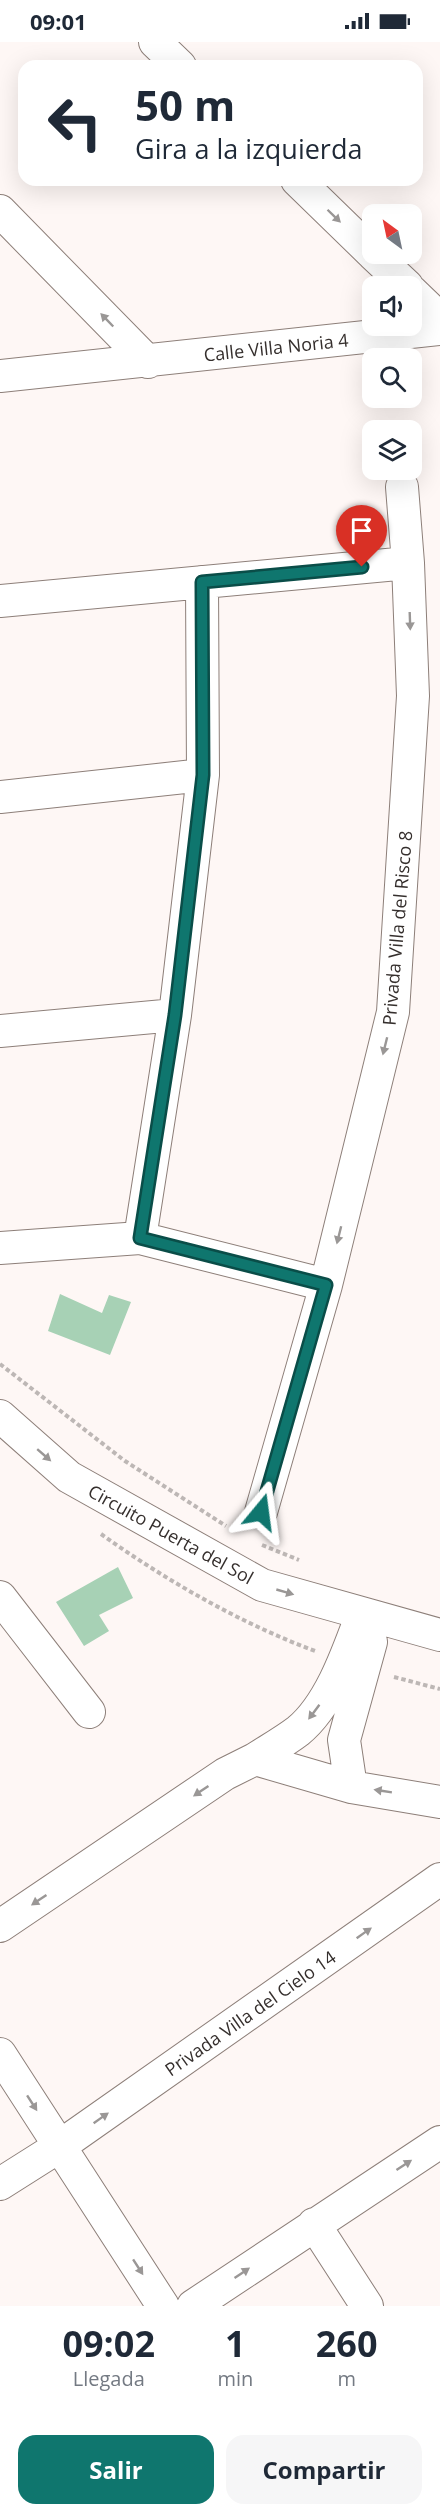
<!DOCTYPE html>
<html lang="es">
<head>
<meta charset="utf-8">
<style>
  :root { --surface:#fff; --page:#f6f6f7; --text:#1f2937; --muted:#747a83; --accent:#0f766e }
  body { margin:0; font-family:"Open Sans",sans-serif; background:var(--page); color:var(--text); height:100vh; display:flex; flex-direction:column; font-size:22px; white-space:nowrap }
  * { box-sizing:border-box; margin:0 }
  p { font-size:20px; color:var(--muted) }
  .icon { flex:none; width:33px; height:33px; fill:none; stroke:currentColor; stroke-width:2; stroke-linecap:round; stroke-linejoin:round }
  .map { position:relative; height:2264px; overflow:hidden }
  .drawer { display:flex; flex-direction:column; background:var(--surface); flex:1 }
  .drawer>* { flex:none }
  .top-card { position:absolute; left:18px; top:18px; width:405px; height:126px; border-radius:18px; box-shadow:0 6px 24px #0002; background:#fff; color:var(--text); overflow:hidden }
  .needle { width:39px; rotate:327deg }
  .fabs { position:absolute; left:362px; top:162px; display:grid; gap:12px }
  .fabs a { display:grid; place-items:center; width:60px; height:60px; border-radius:12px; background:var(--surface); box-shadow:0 6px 24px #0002; font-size:30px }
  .pin { position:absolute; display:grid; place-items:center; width:51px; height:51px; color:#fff; margin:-62px -26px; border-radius:50% 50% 50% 0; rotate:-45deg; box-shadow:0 0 6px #0007 }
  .pin .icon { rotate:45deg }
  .me { position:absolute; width:66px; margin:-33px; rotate:16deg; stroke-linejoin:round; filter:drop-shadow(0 0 4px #0008) }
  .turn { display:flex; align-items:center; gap:21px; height:126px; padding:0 18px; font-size:27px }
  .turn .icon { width:78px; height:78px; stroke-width:2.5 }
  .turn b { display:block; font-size:42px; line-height:51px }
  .eta { display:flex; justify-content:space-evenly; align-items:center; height:102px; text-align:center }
  .eta b { font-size:36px; font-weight:700; line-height:42px }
  .primary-button { display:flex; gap:12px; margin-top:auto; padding:12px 18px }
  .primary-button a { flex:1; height:69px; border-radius:18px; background:var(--accent); color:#fff; font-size:24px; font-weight:700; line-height:69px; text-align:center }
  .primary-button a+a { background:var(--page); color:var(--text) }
  .status { display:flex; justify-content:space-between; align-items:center; height:42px; padding:0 30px; background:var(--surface); direction:ltr }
  .status svg { height:16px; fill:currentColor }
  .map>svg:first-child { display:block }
</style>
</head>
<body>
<div class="status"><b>09:01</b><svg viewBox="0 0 49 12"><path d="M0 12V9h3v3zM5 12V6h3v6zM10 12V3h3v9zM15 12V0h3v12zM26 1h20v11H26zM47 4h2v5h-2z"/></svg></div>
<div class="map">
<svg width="440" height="2264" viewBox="0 0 440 2264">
  <rect width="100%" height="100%" fill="#fef7f5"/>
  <path fill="#a7d1b5" d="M60,1252L102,1271L109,1253L131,1260L110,1313L48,1289Z
    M118,1525L133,1556L99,1573L109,1589L84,1604L56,1560Z"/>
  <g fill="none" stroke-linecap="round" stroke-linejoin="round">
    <g stroke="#8d7f79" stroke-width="34">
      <path id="minor" d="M155,0L180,24
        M297,138L372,211
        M0,169L148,320
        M373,212L407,244
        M411,249L440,277
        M0,334L440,287
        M0,559L408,521
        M0,755L203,733
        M0,989L175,973
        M140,1196L175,973L203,733L202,540
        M0,1206L140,1196L326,1243
        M0,1374L69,1435L262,1543L440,1593
        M261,1470L326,1243L393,970L413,654L408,521L402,445
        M0,1555L89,1670
        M255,1717C269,1708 285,1699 298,1689C330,1663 348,1610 362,1572
        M351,1745L344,1698L371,1600
        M0,1884L225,1732L255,1717L351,1745L440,1760
        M0,2012L163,2264
        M0,2142L60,2104L440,1837
        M314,2182L367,2264
        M193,2264L440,2100"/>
    </g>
    <path stroke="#bdb7b5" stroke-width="4" stroke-dasharray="4.5 3" stroke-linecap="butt" d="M0,1322L125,1419L226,1484
      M101,1492C167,1539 240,1581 315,1609
      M262,1503L299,1518
      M394,1635L440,1647"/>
    <use href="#minor" stroke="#fff" stroke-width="32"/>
  </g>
  <defs><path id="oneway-solid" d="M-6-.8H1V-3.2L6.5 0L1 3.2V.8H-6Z" transform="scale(1.5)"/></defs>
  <g fill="#9a9796">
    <use href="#oneway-solid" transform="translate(334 174) rotate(44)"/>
    <use href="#oneway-solid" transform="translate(107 278) rotate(-134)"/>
    <use href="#oneway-solid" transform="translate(410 579) rotate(88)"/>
    <use href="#oneway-solid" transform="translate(385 1004) rotate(104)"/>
    <use href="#oneway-solid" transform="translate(339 1193) rotate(104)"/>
    <use href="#oneway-solid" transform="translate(44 1413) rotate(41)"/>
    <use href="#oneway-solid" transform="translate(285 1550) rotate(16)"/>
    <use href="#oneway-solid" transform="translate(314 1670) rotate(127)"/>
    <use href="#oneway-solid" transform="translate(201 1749) rotate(146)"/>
    <use href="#oneway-solid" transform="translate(383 1749) rotate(-171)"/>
    <use href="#oneway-solid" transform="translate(39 1858) rotate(146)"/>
    <use href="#oneway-solid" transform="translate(364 1891) rotate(-35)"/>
    <use href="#oneway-solid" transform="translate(32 2061) rotate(57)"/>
    <use href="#oneway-solid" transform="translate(101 2076) rotate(-35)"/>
    <use href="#oneway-solid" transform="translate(404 2123) rotate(-33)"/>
    <use href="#oneway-solid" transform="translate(138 2225) rotate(57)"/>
    <use href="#oneway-solid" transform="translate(242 2231) rotate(-34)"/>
  </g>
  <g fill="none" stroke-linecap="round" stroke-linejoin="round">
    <g stroke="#0a4d48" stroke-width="15">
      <path id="route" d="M261,1470L326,1243L140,1196L175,973L203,733L202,540L362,525"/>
    </g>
    <use href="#route" stroke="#0f766e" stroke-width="10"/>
  </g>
  <g text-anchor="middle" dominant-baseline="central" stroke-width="4.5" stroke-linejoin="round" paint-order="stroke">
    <g font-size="18" fill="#352f2d" stroke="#fff">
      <text transform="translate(276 305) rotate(-6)">Calle Villa Noria 4</text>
      <text transform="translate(397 886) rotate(-85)">Privada Villa del Risco 8</text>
      <text transform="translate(171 1492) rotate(29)">Circuito Puerta del Sol</text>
      <text transform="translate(250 1971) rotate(-35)">Privada Villa del Cielo 14</text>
    </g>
  </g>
</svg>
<div class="fabs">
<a><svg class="needle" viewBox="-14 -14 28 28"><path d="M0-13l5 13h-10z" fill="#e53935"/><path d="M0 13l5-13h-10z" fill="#747a83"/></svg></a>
<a><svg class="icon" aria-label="sound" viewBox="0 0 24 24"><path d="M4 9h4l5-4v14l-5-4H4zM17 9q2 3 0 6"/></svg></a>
<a><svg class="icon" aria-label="search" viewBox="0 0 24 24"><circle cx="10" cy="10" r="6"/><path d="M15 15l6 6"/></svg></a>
<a><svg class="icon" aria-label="layers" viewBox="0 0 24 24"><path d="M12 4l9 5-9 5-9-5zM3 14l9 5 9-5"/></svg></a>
</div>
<div class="pin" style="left:362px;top:525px;background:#d93025"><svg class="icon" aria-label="arrive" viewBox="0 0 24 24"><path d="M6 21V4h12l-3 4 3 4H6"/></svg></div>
<svg class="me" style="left:261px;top:1470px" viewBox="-20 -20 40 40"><path d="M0-17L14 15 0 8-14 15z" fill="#0f766e" stroke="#fff" stroke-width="4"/></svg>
<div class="top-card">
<div class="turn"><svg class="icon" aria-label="left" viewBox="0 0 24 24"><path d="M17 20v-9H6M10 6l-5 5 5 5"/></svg><div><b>50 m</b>Gira a la izquierda</div></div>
</div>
</div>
<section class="drawer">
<div class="eta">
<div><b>09:02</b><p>Llegada</p></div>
<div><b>1</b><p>min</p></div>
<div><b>260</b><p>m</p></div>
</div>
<div class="primary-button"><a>Salir</a><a>Compartir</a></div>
</section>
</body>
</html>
